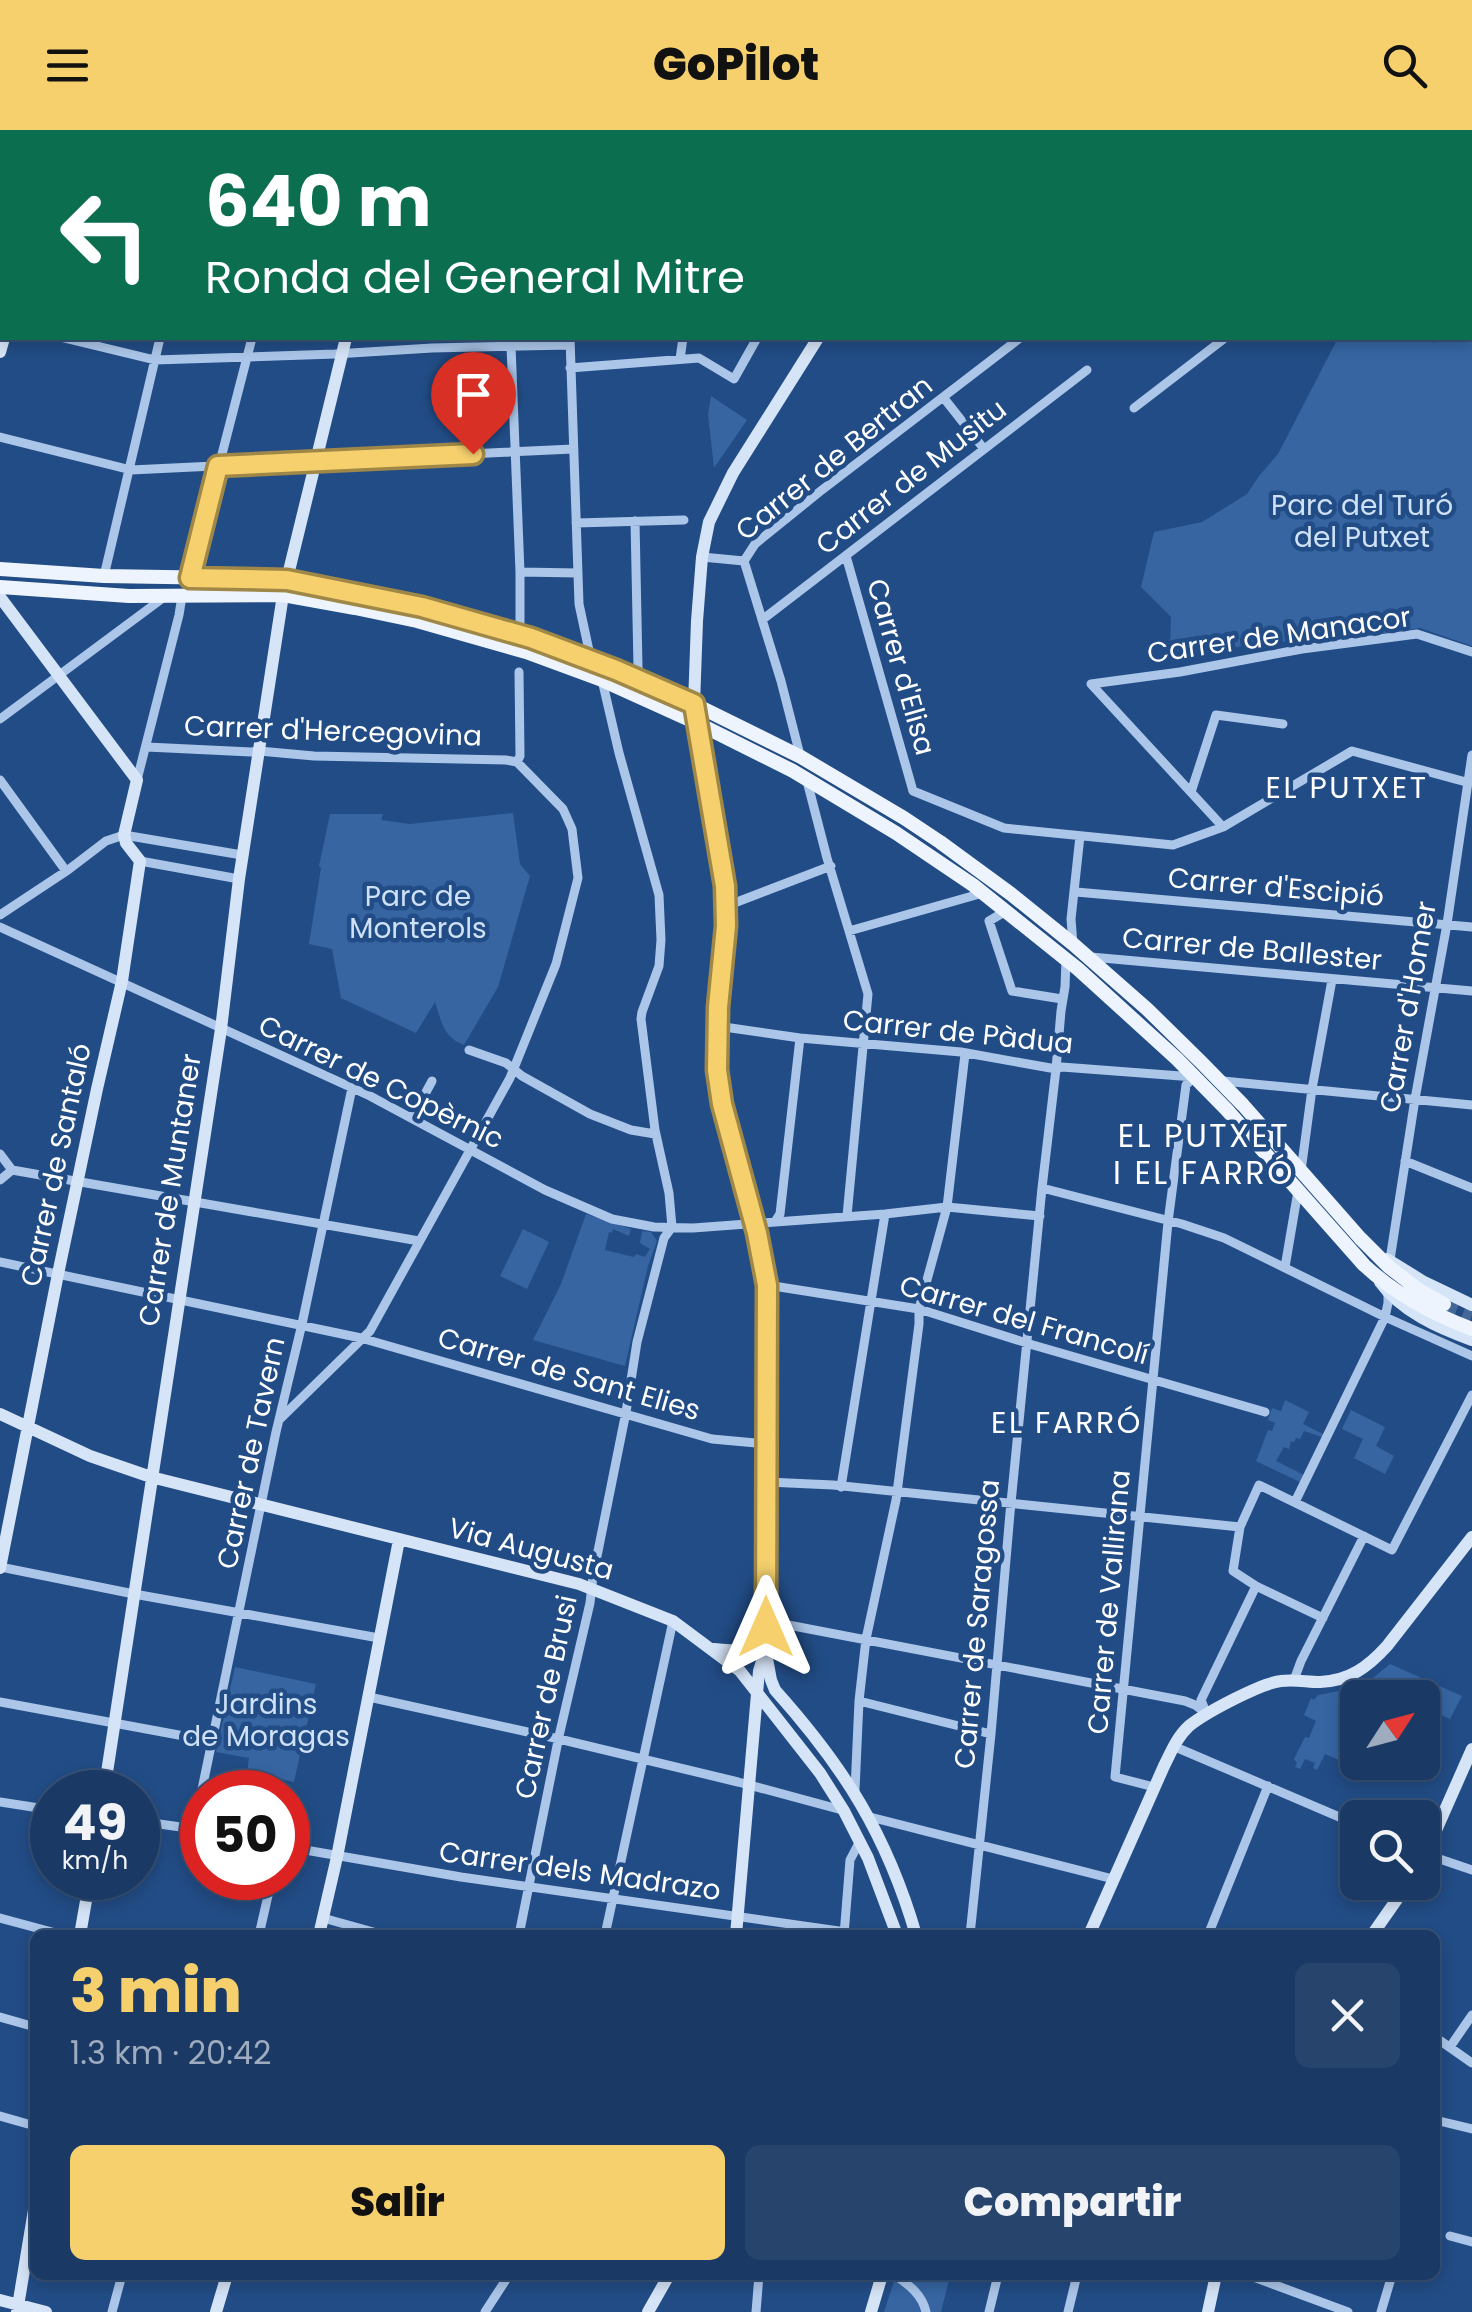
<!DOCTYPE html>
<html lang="es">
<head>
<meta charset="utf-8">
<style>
  :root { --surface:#1a3964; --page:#27446d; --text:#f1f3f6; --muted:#9facbf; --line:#385378; --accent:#f5d06d }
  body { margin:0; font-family:Poppins,sans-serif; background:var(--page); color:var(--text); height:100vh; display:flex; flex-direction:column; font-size:38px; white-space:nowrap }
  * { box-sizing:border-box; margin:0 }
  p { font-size:32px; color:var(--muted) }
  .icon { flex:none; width:55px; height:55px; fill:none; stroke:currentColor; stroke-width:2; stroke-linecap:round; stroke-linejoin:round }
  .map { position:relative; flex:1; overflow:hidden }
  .sheet { position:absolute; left:30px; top:1800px; width:1410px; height:350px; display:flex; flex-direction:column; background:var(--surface); border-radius:15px; box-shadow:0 5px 15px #0003,0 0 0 2px var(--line) }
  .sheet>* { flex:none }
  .guide { position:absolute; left:0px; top:0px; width:1472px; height:210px; box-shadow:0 5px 15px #0003,0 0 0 2px var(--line); background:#0b6e4f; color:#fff; overflow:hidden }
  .needle { width:65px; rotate:54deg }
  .fabs { position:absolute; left:1340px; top:1550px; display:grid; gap:20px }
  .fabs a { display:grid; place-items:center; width:100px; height:100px; border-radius:15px; background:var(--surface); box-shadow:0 5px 15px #0003,0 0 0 2px var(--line); font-size:50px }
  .speed { position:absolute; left:30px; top:1640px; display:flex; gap:20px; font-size:50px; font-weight:700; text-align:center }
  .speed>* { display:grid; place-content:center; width:130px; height:130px; border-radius:50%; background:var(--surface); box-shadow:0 5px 15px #0003,0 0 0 2px var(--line); line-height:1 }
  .speed small { font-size:25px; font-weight:400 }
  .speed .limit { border:15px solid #d22; background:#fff; color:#111 }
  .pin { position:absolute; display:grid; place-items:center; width:85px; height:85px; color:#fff; margin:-102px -42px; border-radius:50% 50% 50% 0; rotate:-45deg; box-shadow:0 0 10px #0007 }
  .pin .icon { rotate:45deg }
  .me { position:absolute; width:110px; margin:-55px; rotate:0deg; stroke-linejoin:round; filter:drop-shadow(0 0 8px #0008) }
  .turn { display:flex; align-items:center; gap:35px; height:210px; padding:0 40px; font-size:45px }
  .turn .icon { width:130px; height:130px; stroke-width:2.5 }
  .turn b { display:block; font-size:70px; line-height:85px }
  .round { display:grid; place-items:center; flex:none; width:105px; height:105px; border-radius:15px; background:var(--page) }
  .head { display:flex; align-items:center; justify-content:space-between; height:170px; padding:0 40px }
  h1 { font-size:60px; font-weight:800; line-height:75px; color:var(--accent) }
  .button { display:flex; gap:20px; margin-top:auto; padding:20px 40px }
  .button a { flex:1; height:115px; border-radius:15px; background:var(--accent); color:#111; font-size:40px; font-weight:800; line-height:115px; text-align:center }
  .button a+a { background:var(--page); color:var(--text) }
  header { display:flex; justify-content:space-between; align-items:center; height:130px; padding:0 40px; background:var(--accent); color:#111; font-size:45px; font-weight:800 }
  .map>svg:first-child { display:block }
</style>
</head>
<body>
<header><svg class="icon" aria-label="menu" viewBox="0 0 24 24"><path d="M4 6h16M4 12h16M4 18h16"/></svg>GoPilot<svg class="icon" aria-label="search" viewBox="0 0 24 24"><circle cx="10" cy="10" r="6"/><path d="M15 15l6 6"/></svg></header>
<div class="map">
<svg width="1472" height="2182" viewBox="0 0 1472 2182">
  <rect width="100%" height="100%" fill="#224c85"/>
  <path fill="#3665a2" d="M1470,196H1472V516L1420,498L1370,505L1357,502L1259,515L1170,522L1171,487L1141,457L1154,402L1202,392L1247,364L1259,346L1278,324L1338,208H1420L1435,213L1437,208H1470Z
    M711,266L747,290L714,338L708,284Z
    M513,683L520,734L530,746L498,857L464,915C442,906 442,892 435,872L416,903L341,868L332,819L309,814L321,738L319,736L330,684H383L381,690L410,694Z
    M586,1084L631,1099L629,1106L613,1099L612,1103L609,1102L605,1120L634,1127L636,1124L645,1127L650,1119L640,1113L642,1101L651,1102L657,1111L648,1136L625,1236L533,1210L561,1154Z
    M523,1099L549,1112L527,1159L500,1146Z
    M1285,1270L1309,1282L1303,1294L1323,1304L1322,1307L1304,1301L1300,1309L1296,1308L1294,1312L1291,1311L1289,1319L1284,1317L1276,1331L1304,1345L1300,1352L1256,1331L1268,1300L1272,1301L1275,1293L1268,1290L1272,1278L1281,1281Z
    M1351,1280L1385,1297L1376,1316L1394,1326L1385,1344L1354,1328L1363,1309L1342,1299Z
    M1390,1534L1462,1566L1450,1589L1423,1577L1422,1568L1402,1567L1368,1552Z
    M235,1537L316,1554L294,1652L247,1642L249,1628L216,1622Z
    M1350,1559L1357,1569V1605H1352L1341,1631L1325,1624L1317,1640L1313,1638L1315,1633L1305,1629L1300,1639L1295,1637L1297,1633L1294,1629L1305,1607L1309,1608L1316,1591L1304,1585L1311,1568L1314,1570L1318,1565Z
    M896,2145L912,2148L913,2145L949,2150L941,2182H884Z"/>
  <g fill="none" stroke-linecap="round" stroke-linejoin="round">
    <path stroke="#436797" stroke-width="14" stroke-dasharray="14 7" stroke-linecap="butt" d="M1444,1174L1472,1185"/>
    <path stroke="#abc6e9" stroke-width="9" d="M0,0L7,2
      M241,0L265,2
      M565,0L566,2
      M724,0L730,2
      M1442,0L1457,2
      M214,2V0
      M303,2L304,0
      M715,2L716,0
      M832,2V0
      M1282,2L1285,0
      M1397,2L1400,0
      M1470,5H1472
      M0,79H2
      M1470,117L1472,111
      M1470,133H1472
      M0,173H2
      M64,208L155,230L335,224L432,218L570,215
      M570,208L579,474L591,530
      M511,216L520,442V504
      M680,229L683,208
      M570,238L699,228L734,249L757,208
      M943,267L984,319
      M1134,278L1225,208
      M0,307L131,340L573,319
      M635,391L638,537L640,550
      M576,393L684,390
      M846,426L913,661L1004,698L1173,715L1223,697L1352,621L1466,652
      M702,427L744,431
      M744,431L755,414L818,363L1020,208
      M744,431L781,551L800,625
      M520,442L578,443
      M104,446L160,208
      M190,448L252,208
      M762,490L1087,240
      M1091,554L1180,542L1302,519L1417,504L1472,522
      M1091,554L1223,697
      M0,589L163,468
      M147,617L251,622L259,621L314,626L506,630L517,632
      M517,632L520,626L519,542
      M0,650L66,741
      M137,650L179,485L182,466
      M807,651L827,728L868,864L847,1086
      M1191,662L1216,585L1283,594
      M140,731L239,749
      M1076,762L1472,797
      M726,773L737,772L831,736
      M1006,781L989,791L1012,861L1062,869
      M0,785L68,740L106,711L124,705L242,725
      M0,797L370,966L545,1060L612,1089L654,1097L693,1098L885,1084L947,1077L1040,1086
      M849,801L983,763
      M1073,814L1071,789L1080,706
      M1091,827L1472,861
      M717,896L800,908L961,922L1056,939L1062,937L1194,947
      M469,920L506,933L522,946L590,984L631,1000L655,1004
      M1223,951L1472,975
      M412,988L432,951
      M0,1024L12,1040
      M1405,1031L1472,1058
      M12,1040L419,1111
      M1301,1041L1312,959L1332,850
      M0,1050L12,1040
      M1042,1058L1182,1094L1224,1108L1385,1187L1472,1226
      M776,1090L780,1084L800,908
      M0,1132L361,1208L712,1309L767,1314
      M1389,1136L1415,969L1447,794L1472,625
      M1285,1137L1298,1061
      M767,1155L919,1179L1033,1215L1265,1282
      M280,1289L370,1201L510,948L556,834L578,748L572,699L563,679L517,632
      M767,1352L833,1355L1240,1397
      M841,1357L885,1084
      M1295,1372L1385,1187L1388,1173V1161
      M0,1437L134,1464L379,1508
      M1323,1488L1256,1456L1233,1441L1240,1397L1259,1355L1392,1420L1472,1265
      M766,1497L783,1494L1185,1571L1195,1575L1207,1584
      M1294,1550L1301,1531L1364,1406
      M369,1567L559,1609L738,1652L842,1680
      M859,1571L991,1604
      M0,1572L211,1611
      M1205,1580L1201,1570L1256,1456
      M1173,1616L1358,1695
      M1154,1657L1115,1647L1168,1092L1186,955L1194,947
      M855,1660L859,1571L866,1509L896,1370L919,1194V1179L947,1077L965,924
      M0,1672L52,1680
      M870,1687L1113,1749
      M138,1691L202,1700
      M194,1698L276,1302L302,1194L352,958
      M288,1717L461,1747L867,1805
      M1422,1723L1472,1740
      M0,1788L63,1805
      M323,1788L384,1805
      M259,1805L272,1748
      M519,1805L559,1606L590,1473L593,1446L626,1282L637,1212L664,1108L672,1097L669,1063L655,1000L641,889L642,882L659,836L661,810L659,765L619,623L602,550
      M605,1805L673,1491
      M844,1805L850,1730L860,1711
      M970,1805L991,1604L1010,1383L1042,1058L1056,939L1061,881L1065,857L1066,830
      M1208,1805L1268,1656
      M0,1887L35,1897
      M1435,1907L1472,1933
      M1450,1917L1472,1885
      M0,1986L35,1996
      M1435,1990L1472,1999
      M1450,2106L1472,2112
      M895,2145C909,2155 922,2164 926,2182
      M1248,2145L1348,2182
      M112,2182L122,2145
      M485,2182L509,2145
      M756,2182L759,2145
      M989,2182L998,2145
      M1068,2182L1077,2145
      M1381,2182L1392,2145"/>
    <path stroke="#d6e4f7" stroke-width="12" d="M53,2L54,0
      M401,2L402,0
      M953,2L954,0
      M0,222L4,208
      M287,449L346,208
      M0,467L137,650L124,705L126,713L140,731L122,851L97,959L58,1144L0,1438
      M694,574L697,491L702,427L709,392L733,343L818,208
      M697,593L726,773L718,877L717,940L722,974L757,1103L767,1155L766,1518L759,1541L736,1805
      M1387,1129L1424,1152L1472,1175
      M1380,1152C1401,1181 1438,1198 1472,1210
      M0,1284L90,1326L151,1347L579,1454L673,1491L740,1541L820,1643L844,1681L868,1728L897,1805
      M714,1519C744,1523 748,1519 766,1497
      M766,1523L771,1550L775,1560C844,1637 887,1705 916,1805
      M104,1662L221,899L239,749L283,465
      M1422,1732L1472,1619
      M80,1805L90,1748
      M319,1805L337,1727L399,1410
      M1089,1805L1164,1636C1171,1622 1177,1607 1189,1596C1205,1583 1261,1553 1281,1551C1294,1549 1307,1552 1320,1552C1349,1551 1368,1537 1387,1516L1472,1407
      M1372,1805L1409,1752
      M0,2170L46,2182
      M17,2182L35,2074
      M216,2182L227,2145
      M648,2182L669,2145
      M871,2182L882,2145
      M1208,2182L1216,2145"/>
    <path stroke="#eef4fe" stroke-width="14" d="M0,439L104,446L287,449L421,477L520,504L616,540L694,574L801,627L904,688L940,712L1011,764L1073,814L1147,879L1201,932L1243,975L1360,1108L1389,1137L1419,1160L1444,1174
      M0,457L129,466L283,465L355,478L417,491L526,522L602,550L697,593L793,641L896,703L973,755L1078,839L1177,929L1227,980L1364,1135C1395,1164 1432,1184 1472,1199"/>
  </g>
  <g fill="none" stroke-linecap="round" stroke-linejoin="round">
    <g stroke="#9f8747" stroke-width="25">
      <path id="route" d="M473,324L218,336L190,448L287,450L422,477L531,508L616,540L694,574L725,756L726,796L718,877L717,940L722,974L757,1103L767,1155L766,1497"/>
    </g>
    <use href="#route" stroke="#f5d06d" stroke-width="18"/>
  </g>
  <g text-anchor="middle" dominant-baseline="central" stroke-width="9" stroke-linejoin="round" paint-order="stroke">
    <g font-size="28" fill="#fff" stroke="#224c85">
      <text transform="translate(834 328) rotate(-39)">Carrer de Bertran</text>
      <text transform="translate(911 347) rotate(-38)">Carrer de Musitu</text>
      <text transform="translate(1279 505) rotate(-8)">Carrer de Manacor</text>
      <text transform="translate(901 537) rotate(74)">Carrer d'Elisa</text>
      <text transform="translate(333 601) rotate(2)">Carrer d'Hercegovina</text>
      <text transform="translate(1276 757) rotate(5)">Carrer d'Escipió</text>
      <text transform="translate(1252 819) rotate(5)">Carrer de Ballester</text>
      <text transform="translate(1408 877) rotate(-80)">Carrer d'Homer</text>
      <text transform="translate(958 902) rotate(6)">Carrer de Pàdua</text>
      <text transform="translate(381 952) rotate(26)">Carrer de Copèrnic</text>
      <text transform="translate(56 1035) rotate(-78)">Carrer de Santaló</text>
      <text transform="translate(170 1060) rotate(-81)">Carrer de Muntaner</text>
      <text transform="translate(1024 1190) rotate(16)">Carrer del Francolí</text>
      <text transform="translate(569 1244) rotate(16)">Carrer de Sant Elies</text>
      <text transform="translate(251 1323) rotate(-78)">Carrer de Tavern</text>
      <text transform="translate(531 1419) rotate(15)">Via Augusta</text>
      <text transform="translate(1109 1472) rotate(-85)">Carrer de Vallirana</text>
      <text transform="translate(977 1494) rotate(-85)">Carrer de Saragossa</text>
      <text transform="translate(546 1567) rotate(-78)">Carrer de Brusi</text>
      <text transform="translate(580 1741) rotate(8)">Carrer dels Madrazo</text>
    </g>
    <g font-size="28" fill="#cfe1f7" stroke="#224c85">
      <text x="1362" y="375">Parc del Turó<tspan x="1362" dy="32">del Putxet</tspan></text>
      <text x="418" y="766">Parc de<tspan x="418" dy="32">Monterols</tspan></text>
      <text x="266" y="1574">Jardins<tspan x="266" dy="32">de Moragas</tspan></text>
    </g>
    <g font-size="30" letter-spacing="2.5" fill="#fff" stroke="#224c85">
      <text x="1347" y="657">EL PUTXET</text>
      <text x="1067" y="1292">EL FARRÓ</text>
    </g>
    <g font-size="32" letter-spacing="2.5" fill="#fff" stroke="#224c85">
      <text x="1204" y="1005">EL PUTXET<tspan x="1204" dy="37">I EL FARRÓ</tspan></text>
    </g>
  </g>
</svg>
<div class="fabs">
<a><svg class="needle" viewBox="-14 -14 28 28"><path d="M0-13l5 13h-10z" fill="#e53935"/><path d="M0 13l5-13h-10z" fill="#9facbf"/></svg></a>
<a><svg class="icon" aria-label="search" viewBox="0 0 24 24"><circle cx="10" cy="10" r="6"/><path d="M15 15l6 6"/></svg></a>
</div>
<div class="speed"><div>49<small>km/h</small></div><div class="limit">50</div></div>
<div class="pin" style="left:473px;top:324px;background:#d93025"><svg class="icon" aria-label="arrive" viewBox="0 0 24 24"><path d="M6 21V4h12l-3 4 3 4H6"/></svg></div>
<svg class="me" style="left:766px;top:1497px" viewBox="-20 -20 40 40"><path d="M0-17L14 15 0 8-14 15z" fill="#f5d06d" stroke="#fff" stroke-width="4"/></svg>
<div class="guide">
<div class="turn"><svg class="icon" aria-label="left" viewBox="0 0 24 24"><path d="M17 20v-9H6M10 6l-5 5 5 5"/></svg><div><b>640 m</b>Ronda del General Mitre</div></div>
</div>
<section class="sheet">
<div class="head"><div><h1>3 min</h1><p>1.3 km · 20:42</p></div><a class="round"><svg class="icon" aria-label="close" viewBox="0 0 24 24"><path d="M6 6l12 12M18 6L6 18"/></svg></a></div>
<div class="button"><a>Salir</a><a>Compartir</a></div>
</section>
</div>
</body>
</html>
